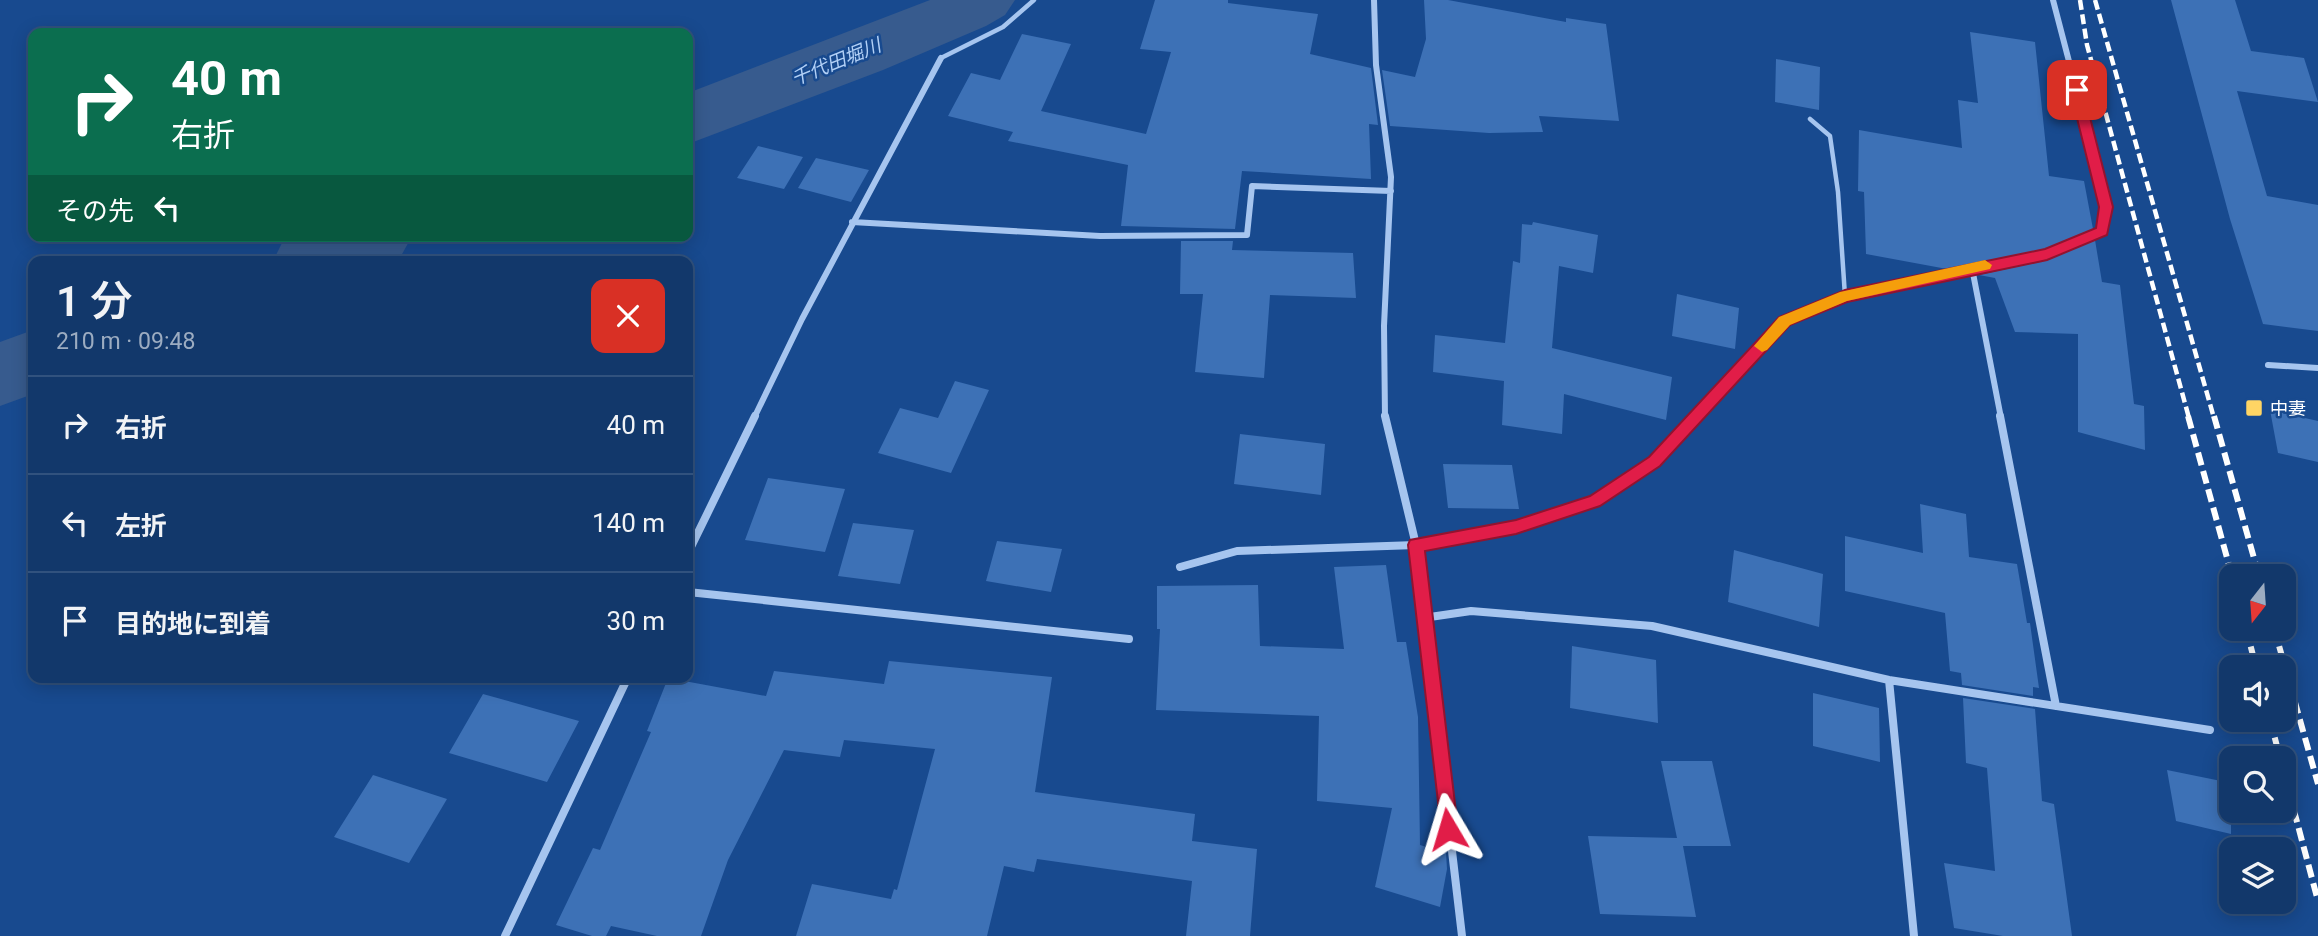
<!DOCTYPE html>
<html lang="ja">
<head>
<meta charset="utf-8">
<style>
  :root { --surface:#12386b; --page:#1b3f71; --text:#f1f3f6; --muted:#9cacc1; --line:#31527e }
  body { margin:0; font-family:Roboto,"Noto Sans JP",sans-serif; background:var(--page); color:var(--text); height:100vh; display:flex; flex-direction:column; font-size:26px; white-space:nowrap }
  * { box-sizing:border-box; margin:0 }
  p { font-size:23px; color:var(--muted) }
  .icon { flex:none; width:38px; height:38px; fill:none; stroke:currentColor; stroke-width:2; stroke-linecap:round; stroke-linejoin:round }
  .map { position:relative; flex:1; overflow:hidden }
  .sheet { position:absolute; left:28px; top:256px; width:665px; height:427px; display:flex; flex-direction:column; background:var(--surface); border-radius:14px; box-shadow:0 4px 18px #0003,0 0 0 2px var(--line) }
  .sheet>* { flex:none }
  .guide { position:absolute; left:28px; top:28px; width:665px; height:214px; border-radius:14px; box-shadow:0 4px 18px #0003,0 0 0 2px var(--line); background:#0b6e4f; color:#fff; overflow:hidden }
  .needle { width:46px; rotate:197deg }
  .controls { position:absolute; left:2219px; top:564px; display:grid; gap:14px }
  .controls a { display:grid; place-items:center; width:77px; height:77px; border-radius:14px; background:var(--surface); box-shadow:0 4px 18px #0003,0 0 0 2px var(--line); font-size:35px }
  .pin { position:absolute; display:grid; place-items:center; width:60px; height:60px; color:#fff; margin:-30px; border-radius:14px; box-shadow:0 4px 10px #0006 }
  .me { position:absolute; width:77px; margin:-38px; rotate:353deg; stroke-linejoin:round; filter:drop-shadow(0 0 5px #0008) }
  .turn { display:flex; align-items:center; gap:24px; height:147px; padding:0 28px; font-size:32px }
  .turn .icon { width:91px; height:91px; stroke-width:2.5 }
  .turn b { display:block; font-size:49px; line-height:60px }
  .then { display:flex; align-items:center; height:66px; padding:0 28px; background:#0003; gap:14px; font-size:26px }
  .round { display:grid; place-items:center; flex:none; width:74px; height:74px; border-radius:14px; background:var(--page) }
  .summary { display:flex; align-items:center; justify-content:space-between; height:119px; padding:0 28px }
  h1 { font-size:42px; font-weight:600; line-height:52px }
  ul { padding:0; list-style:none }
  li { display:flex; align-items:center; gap:21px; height:98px; padding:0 28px; border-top:2px solid var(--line) }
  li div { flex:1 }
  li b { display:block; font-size:26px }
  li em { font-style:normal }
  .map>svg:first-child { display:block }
</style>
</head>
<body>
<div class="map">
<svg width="2318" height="936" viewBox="0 0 2318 936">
  <rect width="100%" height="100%" fill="#184a8f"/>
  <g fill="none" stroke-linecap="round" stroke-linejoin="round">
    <path fill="#375b8e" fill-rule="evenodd" d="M930,0H1015L1005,15L986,26L883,70L688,144V93Z
      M296,236H412L401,256L388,261H273L283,241Z
      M33,330V394L0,406V342Z"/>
  </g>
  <path fill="#3d71b6" d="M1155,0H1228V3L1318,14L1310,54L1371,68L1378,125L1369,124L1371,179L1242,171L1235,229L1121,226L1128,165L1008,141L1013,132L948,116L971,73L1000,80L1022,34L1071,44L1041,111L1146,134L1171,52L1140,49Z
    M1424,0H1448L1566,22V18L1606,24L1619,121L1539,116L1543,132L1489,133L1390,126L1382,70L1415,77L1426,39Z
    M2171,0H2235L2251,51L2304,58L2318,102L2237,91L2267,196L2318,205V331L2263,324L2230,219Z
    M1970,32L2035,42L2049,176L2084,181L2093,229L2045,249L1947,269L1866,254L1864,192L1858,191L1859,130L1962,148L1958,100L1978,103Z
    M1776,59L1820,67L1819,110L1775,102Z
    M758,146L803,157L784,189L737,178Z
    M816,158L869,170L851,202L798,188Z
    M1533,222L1598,235L1593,273L1559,266L1552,348L1672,377L1666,420L1564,394L1562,434L1502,425L1504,381L1433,372L1435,335L1505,343L1513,261L1520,263L1522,224L1532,225Z
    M2095,240L2102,282L2120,285L2134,404L2144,406L2145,450L2078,432V334L2015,332L1995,278L1979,275L2048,260Z
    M1181,241H1233L1232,250L1353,253L1356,298L1270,295L1264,378L1195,372L1203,294H1180Z
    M1677,294L1739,308L1735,349L1672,336Z
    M955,381L989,390L951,473L878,453L900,408L938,418Z
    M2270,410L2318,421V462L2278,453Z
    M1240,434L1325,444L1321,495L1234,484Z
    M1443,464L1512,465L1519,509L1448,508Z
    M768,478L845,489L825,552L745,540Z
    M1920,504L1966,514L1969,557L2017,564L2027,623H2030L2039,688L2033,687V696L1962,685L1961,673L1950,671L1945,613L1845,591V536L1923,553Z
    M853,523L914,530L900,584L838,576Z
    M997,541L1062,549L1051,592L986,581Z
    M1734,550L1823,574L1819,627L1728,602Z
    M1386,565L1397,642H1406L1418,717L1420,845L1446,853L1447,869L1440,907L1375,887L1392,808L1317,801L1319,716L1156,710L1160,629H1157V586L1258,585L1260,646L1344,649L1334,567Z
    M1572,646L1656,660L1658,723L1570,708Z
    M889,661L1052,677L1035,792L1195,814L1192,841L1257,849L1250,936H1186L1192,881L1037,859L1034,872L1004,866L987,936H796L812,884L891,899L894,889L897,890L935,749L844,740L840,757L784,750L728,860L701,936H657L611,926L606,936H592L556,925L593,848L600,850L651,732L647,731L668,678L766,696L774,671L884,684Z
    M1813,693L1879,708L1880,762L1813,746Z
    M483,694L579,721L547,782L449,753Z
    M1963,698L2035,709L2042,801L2054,804L2072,936H2003L1954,928L1944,863L1995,871L1987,768L1966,763Z
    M1661,761H1712L1731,846H1683L1696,917L1600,914L1588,836L1677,838Z
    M2167,770L2231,783V834L2176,821Z
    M373,775L447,799L409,863L334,837Z"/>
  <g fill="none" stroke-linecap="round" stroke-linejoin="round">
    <path stroke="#a6c5ef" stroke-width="4.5" d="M941,58L1003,27L1034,0
      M1810,119L1830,136L1838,192L1845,296"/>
    <path stroke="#a6c5ef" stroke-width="6" d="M1374,0L1376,65L1391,177L1384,326L1385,418
      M852,222L1100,236L1247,235L1252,186L1391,191
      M1972,268L2001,418
      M2268,365L2318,368
      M754,418L802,319L941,58
      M1695,418L1784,321L1845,296L2047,254L2102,231L2107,207L2053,0"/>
    <path stroke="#a6c5ef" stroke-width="8" d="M1385,416L1416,545L1462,936
      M2000,416L2056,706
      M688,553L755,416
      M1180,567L1237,551L1416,545L1516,527L1595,501L1655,462L1697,416
      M688,592L1129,639
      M1423,618L1471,611L1652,626L1889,680L2210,730
      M1889,680L1914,936
      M505,936L628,677"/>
    <path stroke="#fff" stroke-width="4.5" stroke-dasharray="10 4.5" stroke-linecap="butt" d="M2080,0L2087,45L2189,418
      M2095,0L2214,418"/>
    <path stroke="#fff" stroke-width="6" stroke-dasharray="13 6" stroke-linecap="butt" d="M2188,416L2232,576
      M2214,416L2259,576
      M2246,628L2256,667
      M2274,628L2318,784
      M2270,719L2280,758
      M2284,773L2318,901"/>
  </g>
  <path fill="#e11d48" stroke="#92132f" stroke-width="2" d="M2077,85L2083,90L2113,207L2107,235L2047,260L1847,302L1790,325L1660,466L1600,506L1516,534L1425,551L1458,829L1455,836L1448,838L1442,836L1408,545L1410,540L1516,520L1590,496L1649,457L1779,317L1845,290L2045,249L2096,228L2099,207L2070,90Z"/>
  <path fill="#f59e0b" d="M1985,260L1992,265L1990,269L1847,301L1790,325L1767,350L1762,352L1754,346L1779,317L1840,292Z"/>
  <rect fill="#ffd564" stroke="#184a8f" stroke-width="2.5" x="2245" y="399" width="18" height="18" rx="3.5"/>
  <g text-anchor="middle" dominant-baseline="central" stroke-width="5" stroke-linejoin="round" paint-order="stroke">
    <g font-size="18" fill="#fff" stroke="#184a8f" text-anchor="start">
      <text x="2270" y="408">中妻</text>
    </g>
    <g font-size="19" font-style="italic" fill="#b2d0f6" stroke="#184a8f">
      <text transform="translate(836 62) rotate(-22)">千代田堀川</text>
    </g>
  </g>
</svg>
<div class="controls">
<a><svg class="needle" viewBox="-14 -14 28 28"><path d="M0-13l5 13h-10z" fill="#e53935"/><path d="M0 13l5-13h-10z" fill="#9cacc1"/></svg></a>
<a><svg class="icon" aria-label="sound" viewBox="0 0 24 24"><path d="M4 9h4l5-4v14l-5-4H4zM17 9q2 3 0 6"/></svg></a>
<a><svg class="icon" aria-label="search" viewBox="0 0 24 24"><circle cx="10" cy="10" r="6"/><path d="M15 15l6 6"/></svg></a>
<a><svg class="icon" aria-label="layers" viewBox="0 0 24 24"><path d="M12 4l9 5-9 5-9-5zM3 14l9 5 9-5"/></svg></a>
</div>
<div class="pin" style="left:2077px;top:90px;background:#d93025"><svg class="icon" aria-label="arrive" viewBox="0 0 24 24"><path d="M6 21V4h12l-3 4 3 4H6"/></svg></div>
<svg class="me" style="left:1448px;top:829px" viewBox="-20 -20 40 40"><path d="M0-17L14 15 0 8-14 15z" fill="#e11d48" stroke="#fff" stroke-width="4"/></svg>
<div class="guide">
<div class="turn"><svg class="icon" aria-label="right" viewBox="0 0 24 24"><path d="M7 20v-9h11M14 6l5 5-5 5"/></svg><div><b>40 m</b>右折</div></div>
<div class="then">その先<svg class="icon" aria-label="left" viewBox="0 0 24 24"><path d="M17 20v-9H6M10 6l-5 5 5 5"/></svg></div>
</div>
<section class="sheet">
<div class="summary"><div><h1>1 分</h1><p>210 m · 09:48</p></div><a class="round" style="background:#d93025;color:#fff"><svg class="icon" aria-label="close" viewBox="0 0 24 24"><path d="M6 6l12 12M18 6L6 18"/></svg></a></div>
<ul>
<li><svg class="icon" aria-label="right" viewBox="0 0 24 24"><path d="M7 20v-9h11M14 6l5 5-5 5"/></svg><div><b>右折</b></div><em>40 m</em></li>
<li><svg class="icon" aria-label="left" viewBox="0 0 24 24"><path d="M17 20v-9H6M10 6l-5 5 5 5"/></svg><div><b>左折</b></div><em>140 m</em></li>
<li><svg class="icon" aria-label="arrive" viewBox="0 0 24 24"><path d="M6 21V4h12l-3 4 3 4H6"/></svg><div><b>目的地に到着</b></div><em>30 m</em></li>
</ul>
</section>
</div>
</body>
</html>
